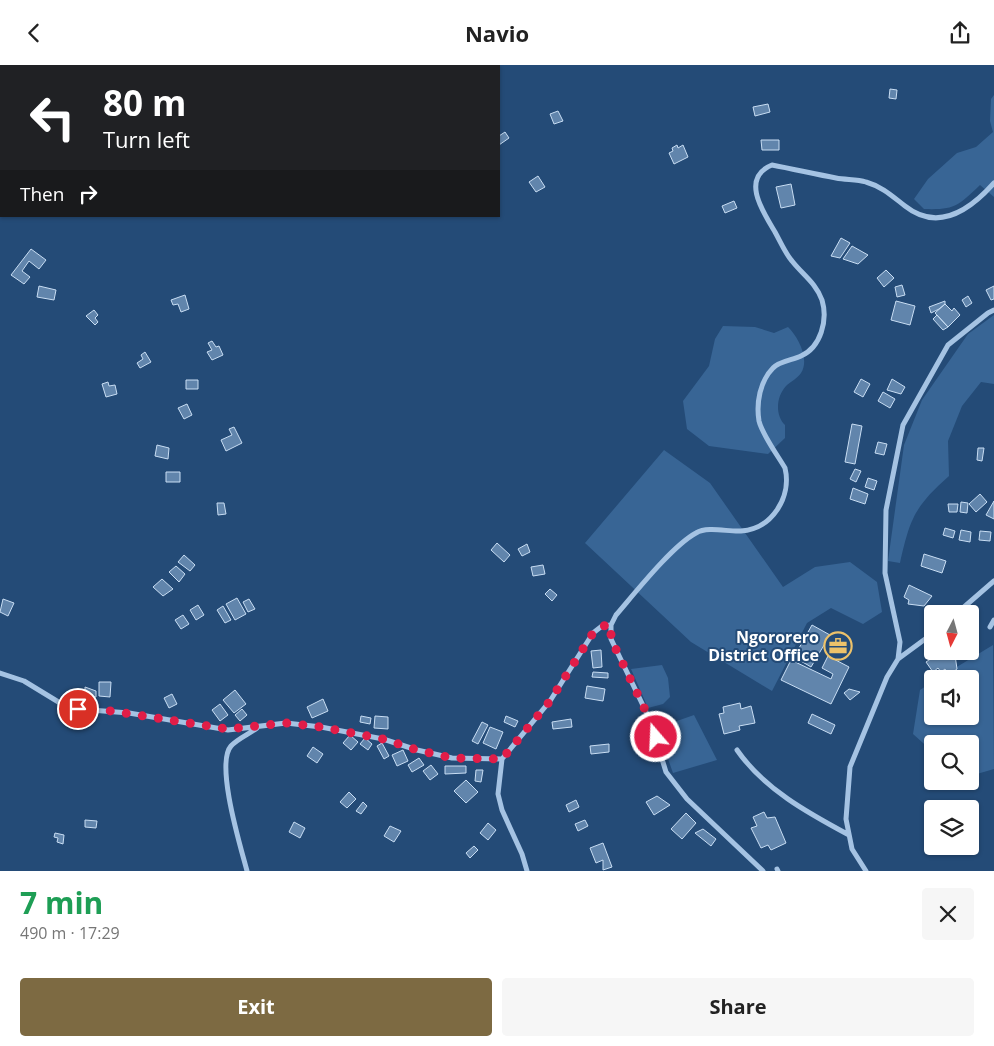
<!DOCTYPE html>
<html lang="en">
<head>
<meta charset="utf-8">
<style>
  :root { --surface:#fff; --page:#f6f6f6; --text:#222; --muted:#767676; --accent:#7d6a42 }
  body { margin:0; font-family:"Open Sans",sans-serif; background:var(--page); color:var(--text); height:100vh; display:flex; flex-direction:column; font-size:19px; white-space:nowrap }
  * { box-sizing:border-box; margin:0 }
  p { font-size:16px; color:var(--muted) }
  .icon { flex:none; width:28px; height:28px; fill:none; stroke:currentColor; stroke-width:2; stroke-linecap:round; stroke-linejoin:round }
  .map { position:relative; height:806px; overflow:hidden }
  .sheet { display:flex; flex-direction:column; background:var(--surface); flex:1 }
  .sheet>* { flex:none }
  .top-card { position:absolute; left:0px; top:0px; width:500px; height:152px; box-shadow:0 1px 4px #0004; background:#202124; color:#fff; overflow:hidden }
  .needle { width:32px; rotate:186deg }
  .fabs { position:absolute; left:924px; top:540px; display:grid; gap:10px }
  .fabs a { display:grid; place-items:center; width:55px; height:55px; border-radius:5px; background:var(--surface); box-shadow:0 1px 4px #0004; font-size:25px }
  .pin { position:absolute; display:grid; place-items:center; width:42px; height:42px; color:#fff; margin:-21px; border:2px solid #fff; border-radius:50%; box-shadow:0 1px 5px #0007 }
  .me { position:absolute; width:55px; margin:-28px; rotate:341deg; stroke-linejoin:round; filter:drop-shadow(0 0 4px #0008) }
  .turn { display:flex; align-items:center; gap:18px; height:105px; padding:0 20px; font-size:22px }
  .turn .icon { width:65px; height:65px; stroke-width:2.5 }
  .turn b { display:block; font-size:35px; line-height:42px }
  .then { display:flex; align-items:center; height:48px; padding:0 20px; background:#0003; gap:10px; font-size:19px }
  .round { display:grid; place-items:center; flex:none; width:52px; height:52px; border-radius:5px; background:var(--page) }
  .summary { display:flex; align-items:center; justify-content:space-between; height:85px; padding:0 20px }
  h1 { font-size:30px; font-weight:700; line-height:38px; color:#1e9e55 }
  .primary-button { display:flex; gap:10px; margin-top:auto; padding:10px 20px }
  .primary-button a { flex:1; height:58px; border-radius:5px; background:var(--accent); color:#fff; font-size:20px; font-weight:700; line-height:58px; text-align:center }
  .primary-button a+a { background:var(--page); color:var(--text) }
  header { display:flex; justify-content:space-between; align-items:center; height:65px; padding:0 20px; background:var(--surface); font-size:22px; font-weight:700 }
  .map>svg:first-child { display:block }
</style>
</head>
<body>
<header><svg class="icon" aria-label="back" viewBox="0 0 24 24"><path d="M15 5l-7 7 7 7"/></svg>Navio<svg class="icon" aria-label="share" viewBox="0 0 24 24"><path d="M12 15V3M7 8l5-5 5 5M5 13v7h14v-7"/></svg></header>
<div class="map">
<svg width="994" height="806" viewBox="0 0 994 806">
  <rect width="100%" height="100%" fill="#244b77"/>
  <path fill="#386595" d="M994,30V132L980,120C958,141 955,145 924,144L914,134L928,114L957,88L976,82L993,67L990,56L991,34Z
    M994,250V319L981,317L962,341L948,376L949,411C914,442 910,454 900,498L888,496L904,380L922,335L968,269Z
    M723,261L755,262L774,268L788,262C798,272 810,294 801,308C798,313 790,317 786,321C776,332 775,350 785,360V373L768,389L709,381L687,364L683,336L709,301L715,274Z
    M664,385L710,418L783,522L815,502L850,497L877,517L882,547L863,559L831,543L807,558L772,626L691,577L585,478Z
    M993,580L994,704L970,711V679H932V686L913,669L920,625L932,617V651H970V614H937Z
    M662,600L668,613L670,632L663,639L648,643L631,604Z
    M694,650L717,695L673,708L657,663Z"/>
  <path fill="#6185ac" stroke="#c8ddf3" d="M890,24L897,25L896,34L889,33Z
    M768,39L770,47L755,51L753,42Z
    M558,46L563,56L554,59L550,49Z
    M505,67L509,73L499,80V71Z
    M761,75H779V85H762Z
    M677,80L678,83L683,80L688,92L674,99L669,88L673,86L672,83Z
    M538,111L545,122L536,127L529,117Z
    M791,119L795,140L781,143L776,122Z
    M734,136L737,143L725,148L722,141Z
    M841,173L850,178L840,193L831,191Z
    M852,181L868,190L858,199L843,194Z
    M31,184L46,195L39,204L29,196L22,206L30,212L24,219L11,210Z
    M886,205L894,213L884,222L877,213Z
    M902,220L905,230L897,232L895,222Z
    M39,221L56,225L54,235L37,232Z
    M994,221V234L991,235L986,225Z
    M185,230L189,244L181,247L178,239L173,240L171,235Z
    M968,231L972,238L966,242L962,235Z
    M896,236L915,241L910,260L891,255Z
    M945,236V239L939,244L931,248L929,242Z
    M945,239L952,246L954,243L960,250L948,262L935,248Z
    M94,245L98,250L95,253L98,257L95,260L86,251Z
    M937,250L948,262L943,265L933,254Z
    M212,276L216,282L219,281L223,290L212,295L207,287L212,285L208,278Z
    M145,287L151,297L140,303L137,298L143,294L141,290Z
    M861,314L870,319L863,332L854,327Z
    M892,314L905,322L901,329L887,325Z
    M186,315H198V324H186Z
    M108,317L109,321L115,320L117,329L106,332L102,319Z
    M883,327L895,334L890,343L878,336Z
    M187,339L192,350L184,354L178,343Z
    M852,359L862,361L855,399L845,397Z
    M234,362L242,378L226,386L221,375L232,370L229,364Z
    M878,377L887,379L884,390L875,388Z
    M157,380L169,383L168,394L155,391Z
    M978,383H984L982,396L977,395Z
    M855,404L861,406L856,417L850,414Z
    M166,407H180V417H166Z
    M868,413L877,416L874,425L865,422Z
    M853,423L868,429L865,439L850,434Z
    M980,429L987,437L976,447L969,439Z
    M994,436V454L986,450Z
    M961,437L968,438L967,448L960,447Z
    M217,438H224L226,449L218,450Z
    M948,439H958L957,447H949Z
    M945,463L955,466L953,473L943,470Z
    M961,465L971,467L970,477L959,475Z
    M980,466L991,467L990,476L979,475Z
    M497,478L510,490L504,497L491,485Z
    M527,479L530,487L522,491L518,484Z
    M924,489L946,496L942,508L921,501Z
    M184,490L195,500L190,506L178,497Z
    M543,500L545,509L533,511L531,502Z
    M176,501L185,509L179,517L169,507Z
    M162,514L173,524L163,531L153,522Z
    M909,520L932,531L924,541L908,539L909,535L904,532Z
    M550,524L557,530L552,536L545,529Z
    M237,533L246,549L235,555L226,539Z
    M3,534L14,538L8,551L0,547Z
    M249,534L255,544L248,547L243,537Z
    M198,540L204,550L196,555L190,545Z
    M223,541L231,555L225,558L217,545Z
    M183,550L189,559L181,564L175,555Z
    M812,560L830,570L811,602L794,592Z
    M970,578L976,587L969,592L965,586H970Z
    M932,584V586H959L955,590L957,604L949,610L945,604L941,607L938,603L933,607L926,597L932,593L928,587Z
    M601,585L602,602L593,603L591,586Z
    M828,591L849,602L831,639L781,615L791,595L831,614L833,609L822,603Z
    M593,607L608,608V613L592,612Z
    M99,617H111L110,632L99,631Z
    M587,621L605,624L603,636L585,633Z
    M85,622L96,626V632H85Z
    M849,624L860,627L850,635L844,628Z
    M235,625L246,639L234,648L223,635Z
    M172,629L177,639L169,643L164,633Z
    M323,634L328,646L312,653L307,642Z
    M740,638L741,644L751,641L755,658L739,661L740,665L724,669L719,649L724,648L723,642Z
    M220,639L228,650L220,656L212,645Z
    M242,644L247,650L240,656L235,650Z
    M812,649L835,660L831,669L808,658Z
    M361,651L371,653L370,659L360,657Z
    M375,651L388,652V664L374,663Z
    M506,651L518,656L515,662L504,657Z
    M571,654L572,662L553,664L552,657Z
    M482,657L488,660L478,679L472,676Z
    M490,662L503,667L496,684L483,678Z
    M350,670L358,677L351,685L343,678Z
    M365,673L372,679L368,685L360,679Z
    M382,678L389,691L384,694L377,681Z
    M609,679V687L591,689L590,681Z
    M313,682L323,689L317,698L307,691Z
    M403,685L408,696L397,701L392,690Z
    M419,693L424,700L412,707L408,700Z
    M431,700L438,709L430,715L423,706Z
    M445,701H466V708L445,709Z
    M476,705H483L481,717L475,716Z
    M466,715L478,727L466,738L454,726Z
    M349,727L356,734L347,743L340,737Z
    M657,731L670,740L654,750L646,737Z
    M576,735L579,742L569,747L566,740Z
    M363,737L367,741L361,749L356,746Z
    M764,747L767,753L775,752L786,778L771,785L768,780L761,783L751,763L757,761L753,752Z
    M686,748L696,758L682,774L671,764Z
    M85,755L97,756L96,763L85,762Z
    M585,755L588,761L578,766L575,759Z
    M294,757L305,763L300,773L289,767Z
    M488,758L496,765L488,775L480,768Z
    M390,761L401,766L394,777L384,771Z
    M703,764L716,774L711,781L695,768Z
    M55,768L64,770L63,779L57,777L58,773L54,772Z
    M603,778L612,802L603,805V795L596,798L590,783Z
    M474,781L478,785L470,793L466,788Z"/>
  <g fill="none" stroke-linecap="round" stroke-linejoin="round">
    <path stroke="#a5c3e3" stroke-width="5" d="M956,549L994,516
      M990,562L994,555
      M898,594L932,569
      M0,608L24,616L65,641L78,644L129,648L228,665L286,658L321,662L383,674L417,685L452,693L502,694
      M737,685C764,724 808,748 849,770
      M777,804L778,806
      M247,806C241,783 215,699 231,681C237,674 249,669 257,663
      M527,806L522,789L502,745L498,729L502,694L550,636L593,568L602,561L611,560
      M763,806L687,734L666,707L650,655L611,574V560L616,550C635,528 672,481 696,468C708,461 728,467 741,466C772,464 792,432 785,403C778,391 762,369 759,356C756,338 760,316 773,303C779,296 793,295 801,291C821,282 828,255 822,235C816,218 803,210 792,196C785,188 780,176 775,167C763,147 740,113 772,100C793,104 815,109 836,113C846,115 857,114 866,117C883,122 892,131 905,141C939,168 971,144 994,118
      M866,806L852,784L846,754L850,702L887,612L898,594L900,577L885,508L886,445L903,360L948,280L988,248L994,245"/>
  </g>
  <g fill="none" stroke-linecap="round" stroke-linejoin="round">
    <path stroke="#e11d48" stroke-width="9" stroke-dasharray="0 16.2" d="M78,644H98L228,664L286,658L321,662L383,674L417,685L452,693L502,694L550,636L593,568L602,561L611,560V574L650,655L656,672"/>
  </g>
  <defs>
    <g id="office-ring" transform="scale(1.4375)"><circle r="9.5" fill="#244b77" stroke="#edc26a" stroke-width="1.5"/><path d="M-6-3h4V-5.5h4V-3h4V5H-6ZM-1-4.5V-3h2v-1.5ZM-6 0V1H6V0Z" fill="#edc26a"/></g>
  </defs>
  <g fill-rule="evenodd">
    <use href="#office-ring" x="838" y="581"/>
  </g>
  <g text-anchor="middle" dominant-baseline="central" stroke-width="4" stroke-linejoin="round" paint-order="stroke">
    <g font-size="16" font-weight="bold" fill="#fff" stroke="#244b77" text-anchor="end">
      <text x="819" y="572">Ngororero<tspan x="819" dy="18">District Office</tspan></text>
    </g>
  </g>
</svg>
<div class="fabs">
<a><svg class="needle" viewBox="-14 -14 28 28"><path d="M0-13l5 13h-10z" fill="#e53935"/><path d="M0 13l5-13h-10z" fill="#767676"/></svg></a>
<a><svg class="icon" aria-label="sound" viewBox="0 0 24 24"><path d="M4 9h4l5-4v14l-5-4H4zM17 9q2 3 0 6"/></svg></a>
<a><svg class="icon" aria-label="search" viewBox="0 0 24 24"><circle cx="10" cy="10" r="6"/><path d="M15 15l6 6"/></svg></a>
<a><svg class="icon" aria-label="layers" viewBox="0 0 24 24"><path d="M12 4l9 5-9 5-9-5zM3 14l9 5 9-5"/></svg></a>
</div>
<div class="pin" style="left:78px;top:644px;background:#d93025"><svg class="icon" aria-label="arrive" viewBox="0 0 24 24"><path d="M6 21V4h12l-3 4 3 4H6"/></svg></div>
<svg class="me" style="left:656px;top:672px" viewBox="-20 -20 40 40"><circle r="17" fill="#e11d48" stroke="#fff" stroke-width="3"/><path d="M0-11L8 9 0 5-8 9z" fill="#fff"/></svg>
<div class="top-card">
<div class="turn"><svg class="icon" aria-label="left" viewBox="0 0 24 24"><path d="M17 20v-9H6M10 6l-5 5 5 5"/></svg><div><b>80 m</b>Turn left</div></div>
<div class="then">Then<svg class="icon" aria-label="right" viewBox="0 0 24 24"><path d="M7 20v-9h11M14 6l5 5-5 5"/></svg></div>
</div>
</div>
<section class="sheet">
<div class="summary"><div><h1>7 min</h1><p>490 m · 17:29</p></div><a class="round"><svg class="icon" aria-label="close" viewBox="0 0 24 24"><path d="M6 6l12 12M18 6L6 18"/></svg></a></div>
<div class="primary-button"><a>Exit</a><a>Share</a></div>
</section>
</body>
</html>
